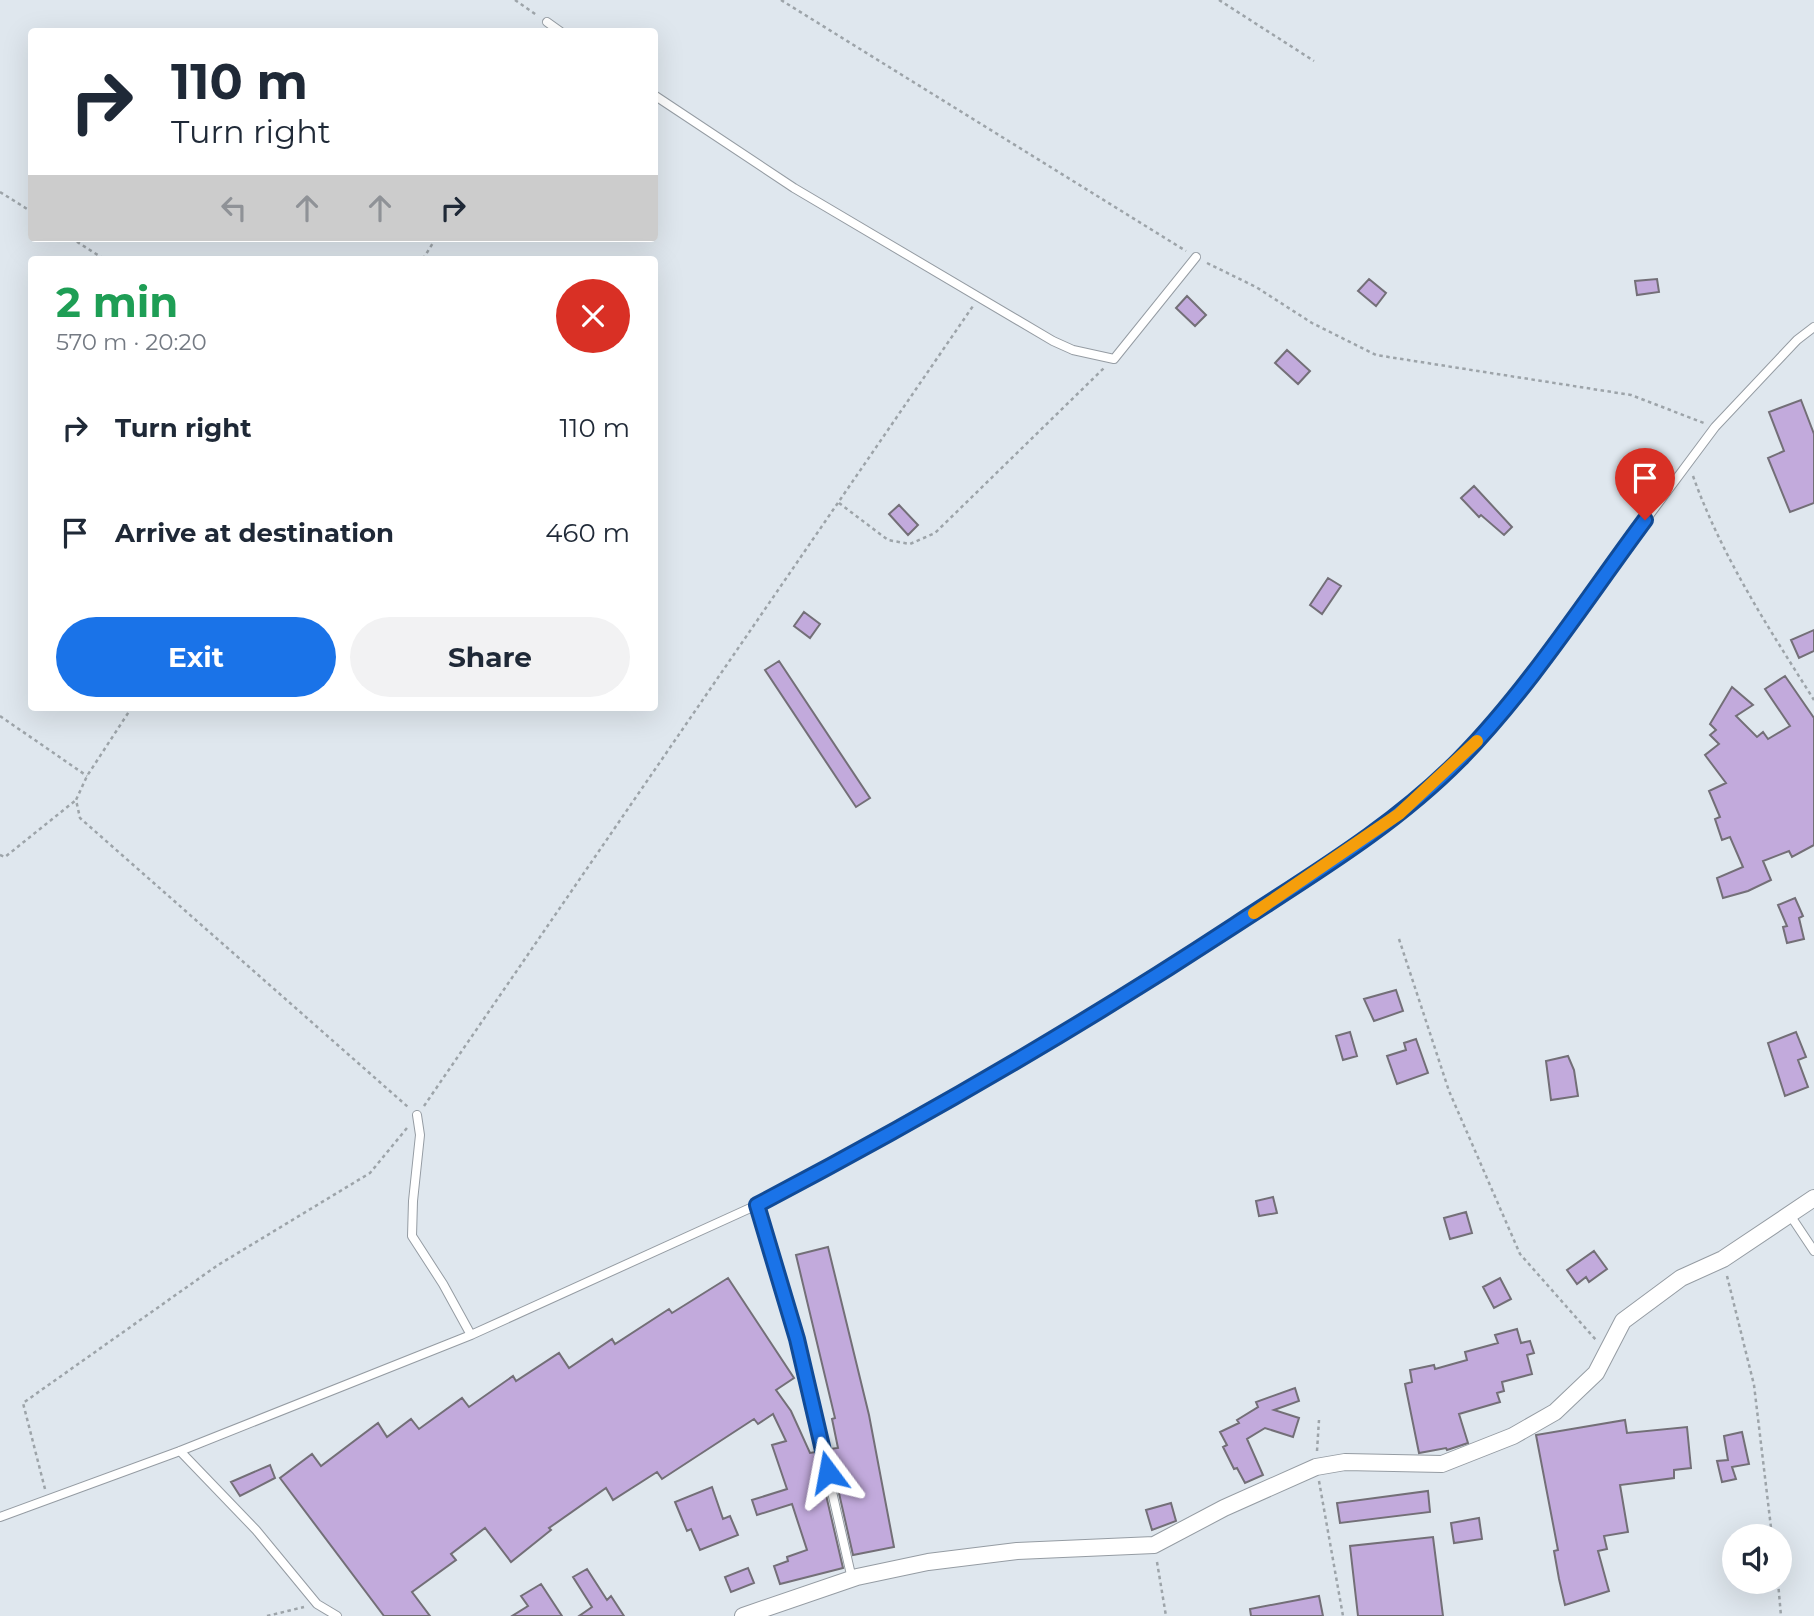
<!DOCTYPE html>
<html lang="en">
<head>
<meta charset="utf-8">
<style>
  :root { --surface:#fff; --page:#f2f2f3; --text:#1f2937; --muted:#747a83; --accent:#1a73e8 }
  body { margin:0; font-family:Montserrat,sans-serif; background:var(--page); color:var(--text); height:100vh; display:flex; flex-direction:column; font-size:26px; white-space:nowrap }
  * { box-sizing:border-box; margin:0 }
  p { font-size:23px; color:var(--muted) }
  .icon { flex:none; width:38px; height:38px; fill:none; stroke:currentColor; stroke-width:2; stroke-linecap:round; stroke-linejoin:round }
  .map { position:relative; flex:1; overflow:hidden }
  .panel { position:absolute; left:28px; top:256px; width:630px; height:455px; display:flex; flex-direction:column; background:var(--surface); border-radius:7px; box-shadow:0 7px 28px #0002 }
  .panel>* { flex:none }
  .guide { position:absolute; left:28px; top:28px; width:630px; height:214px; border-radius:7px; box-shadow:0 7px 28px #0002; background:#fff; color:var(--text); overflow:hidden }
  .tools { position:absolute; left:1722px; top:1524px; display:grid; gap:14px }
  .tools a { display:grid; place-items:center; width:70px; height:70px; border-radius:50%; background:var(--surface); box-shadow:0 7px 28px #0002; font-size:35px }
  .pin { position:absolute; display:grid; place-items:center; width:60px; height:60px; color:#fff; margin:-72px -30px; border-radius:50% 50% 50% 0; rotate:-45deg; box-shadow:0 0 7px #0007 }
  .pin .icon { rotate:45deg }
  .me { position:absolute; width:77px; margin:-38px; rotate:347deg; stroke-linejoin:round; filter:drop-shadow(0 0 5px #0008) }
  .turn { display:flex; align-items:center; gap:24px; height:147px; padding:0 28px; font-size:32px }
  .turn .icon { width:91px; height:91px; stroke-width:2.5 }
  .turn b { display:block; font-size:49px; line-height:60px }
  .lanes { display:flex; align-items:center; height:66px; padding:0 28px; background:#0003; justify-content:center; gap:35px; direction:ltr }
  .lanes .off { opacity:.35 }
  .round { display:grid; place-items:center; flex:none; width:74px; height:74px; border-radius:37px; background:var(--page) }
  .headline { display:flex; align-items:center; justify-content:space-between; height:119px; padding:0 28px }
  h1 { font-size:42px; font-weight:700; line-height:52px; color:#1e9e55 }
  .button { display:flex; gap:14px; margin-top:auto; padding:14px 28px }
  .button a { flex:1; height:80px; border-radius:42px; background:var(--accent); color:#fff; font-size:28px; font-weight:700; line-height:80px; text-align:center }
  .button a+a { background:var(--page); color:var(--text) }
  ul { padding:0; list-style:none }
  li { display:flex; align-items:center; gap:21px; height:105px; padding:0 28px }
  li div { flex:1 }
  li b { display:block; font-size:26px }
  li em { font-style:normal }
  .map>svg:first-child { display:block }
</style>
</head>
<body>
<div class="map">
<svg width="1814" height="1616" viewBox="0 0 1814 1616">
  <rect width="100%" height="100%" fill="#dfe7ee"/>
  <path fill="#c2aadc" stroke="#736f77" stroke-width="2" d="M1369,279L1386,293L1376,306L1358,291Z
    M1657,279L1659,292L1637,295L1635,281Z
    M1187,296L1206,315L1195,326L1176,308Z
    M1287,350L1310,371L1298,384L1275,363Z
    M1801,400L1814,434V503L1790,512L1768,458L1784,451L1769,412Z
    M1474,486L1512,527L1504,535L1481,515L1479,517L1461,498Z
    M899,505L918,525L908,535L889,514Z
    M1328,578L1341,586L1322,614L1310,605Z
    M804,612L820,624L810,638L794,626Z
    M1814,630V651L1799,658L1791,640Z
    M779,661L870,798L856,807L765,670Z
    M1785,676L1814,718V845L1792,857L1789,851L1763,861L1771,880L1748,891L1723,898L1717,878L1743,867L1730,837L1722,840L1715,819L1720,817L1709,791L1726,783L1705,755L1719,744L1710,735L1716,730L1710,724L1732,687L1753,705L1736,716L1757,737L1763,732L1768,739L1790,726L1765,689Z
    M1795,898L1803,916L1799,918L1804,939L1787,943L1783,927L1787,926L1778,905Z
    M1396,990L1403,1011L1374,1021L1364,999Z
    M1350,1032L1357,1056L1343,1060L1336,1036Z
    M1796,1032L1806,1057L1798,1060L1808,1087L1785,1096L1768,1043Z
    M1416,1039L1428,1073L1397,1084L1387,1056L1406,1050L1404,1043Z
    M1568,1056L1574,1070L1578,1096L1551,1100L1546,1061Z
    M1273,1197L1277,1213L1259,1216L1256,1201Z
    M1466,1212L1472,1233L1450,1239L1444,1218Z
    M828,1247L869,1415L894,1547L853,1555L829,1449L838,1448L832,1419L835,1418L796,1255Z
    M1594,1251L1607,1269L1589,1282L1586,1277L1577,1284L1567,1270Z
    M728,1278L794,1378L776,1390L791,1411L810,1453L816,1452L843,1568L780,1584L774,1566L788,1561L787,1557L807,1550L792,1504L757,1515L752,1500L787,1489L772,1445L786,1441L773,1414L758,1424L754,1419L662,1479L657,1472L613,1500L606,1488L549,1528L551,1530L511,1562L485,1528L451,1554L456,1560L412,1592L430,1616H384L280,1478L312,1454L321,1466L378,1423L387,1437L411,1419L419,1429L462,1398L469,1407L513,1376L516,1381L559,1353L569,1368L612,1339L615,1344L669,1309L672,1313Z
    M1500,1278L1511,1299L1494,1308L1483,1287Z
    M1517,1329L1521,1343L1530,1341L1534,1353L1527,1355L1532,1374L1502,1382L1504,1391L1497,1393L1500,1402L1459,1414L1468,1443L1447,1450L1446,1448L1419,1453L1405,1384L1412,1382L1410,1370L1434,1365L1435,1369L1467,1360L1465,1352L1498,1343L1495,1335Z
    M1295,1388L1299,1401L1274,1410L1299,1418L1293,1437L1265,1428L1247,1439L1263,1475L1245,1483L1237,1468L1234,1469L1223,1447L1227,1445L1220,1432L1239,1423L1237,1420L1258,1407L1256,1402Z
    M1625,1420L1627,1433L1687,1427L1691,1468L1674,1470V1478L1620,1485L1628,1532L1604,1536L1607,1549L1598,1551L1609,1591L1565,1605L1559,1579L1554,1551L1558,1550L1536,1435Z
    M1742,1432L1749,1464L1732,1467L1736,1479L1722,1482L1717,1461L1728,1460L1724,1436Z
    M270,1465L275,1478L240,1496L231,1482Z
    M712,1487L723,1519L730,1516L738,1535L700,1550L691,1529L687,1531L675,1502Z
    M1428,1491L1430,1512L1340,1523L1337,1503Z
    M1171,1503L1176,1521L1152,1530L1146,1510Z
    M1479,1518L1482,1539L1454,1543L1451,1523Z
    M1433,1537L1443,1616H1358L1350,1546Z
    M748,1568L754,1583L731,1592L725,1577Z
    M587,1569L607,1600L611,1596L624,1616H579L592,1607L573,1577Z
    M541,1584L562,1616H512L528,1606L521,1596Z
    M1319,1596L1323,1616H1251L1250,1609Z"/>
  <g fill="none" stroke-linecap="round" stroke-linejoin="round">
    <g stroke="#959ca3" stroke-width="10">
      <path id="service" d="M547,22L561,32
        M654,95L794,188L1053,341L1073,350L1114,359L1196,257
        M417,1115L420,1135L413,1201L412,1236L443,1284L471,1335
        M757,1205L797,1339L852,1579
        M1790,1215L1814,1251
        M180,1451L256,1530L317,1604L337,1616
        M0,1517L180,1451L471,1335L757,1205L930,1112L1168,969L1327,865L1399,814L1458,761L1496,721L1715,427L1797,340L1814,327"/>
    </g>
    <g stroke="#959ca3" stroke-width="18">
      <path id="minor" d="M743,1616L857,1577L928,1562L1017,1551L1154,1545L1224,1508L1316,1467L1345,1462L1442,1464L1513,1436L1555,1412L1596,1373L1623,1321L1681,1278L1723,1259L1814,1198"/>
    </g>
    <path stroke="#9da4a9" stroke-width="2.5" stroke-dasharray="3.5 3.5" stroke-linecap="butt" d="M515,0L538,16
      M781,0L1186,251
      M1219,0L1314,61
      M0,192L32,212
      M71,238L104,259
      M423,259L436,238
      M1207,263L1256,287L1312,323L1376,355L1631,395L1704,423
      M1693,476C1722,557 1768,627 1814,700
      M839,503L888,540L910,544L935,533L1104,368
      M132,707L87,776L76,800L80,818L408,1107
      M0,716L87,776
      M0,855L5,857L76,800
      M1399,939L1449,1091L1520,1254L1596,1340
      M424,1106L973,306
      M1727,1276L1754,1385L1772,1536
      M1317,1451L1319,1420
      M1319,1481L1343,1616
      M45,1489L23,1403L218,1265L370,1173L407,1128
      M1157,1562L1166,1616
      M1778,1582L1781,1616
      M267,1616L304,1607"/>
    <use href="#service" stroke="#fff" stroke-width="8"/>
    <use href="#minor" stroke="#fff" stroke-width="16"/>
  </g>
  <g fill="none" stroke-linecap="round" stroke-linejoin="round">
    <g stroke="#114b97" stroke-width="18">
      <path id="route" d="M828,1472L797,1339L757,1205C921,1119 1081,1026 1235,925C1313,874 1394,826 1460,759C1528,690 1587,598 1645,520"/>
    </g>
    <use href="#route" stroke="#1a73e8" stroke-width="12"/>
    <path stroke="#f59e0b" stroke-width="12" d="M1254,913L1399,814L1477,741"/>
  </g>
</svg>
<div class="tools">
<a><svg class="icon" aria-label="sound" viewBox="0 0 24 24"><path d="M4 9h4l5-4v14l-5-4H4zM17 9q2 3 0 6"/></svg></a>
</div>
<div class="pin" style="left:1645px;top:520px;background:#d93025"><svg class="icon" aria-label="arrive" viewBox="0 0 24 24"><path d="M6 21V4h12l-3 4 3 4H6"/></svg></div>
<svg class="me" style="left:828px;top:1472px" viewBox="-20 -20 40 40"><path d="M0-17L14 15 0 8-14 15z" fill="#1a73e8" stroke="#fff" stroke-width="4"/></svg>
<div class="guide">
<div class="turn"><svg class="icon" aria-label="right" viewBox="0 0 24 24"><path d="M7 20v-9h11M14 6l5 5-5 5"/></svg><div><b>110 m</b>Turn right</div></div>
<div class="lanes"><svg class="icon off" aria-label="left" viewBox="0 0 24 24"><path d="M17 20v-9H6M10 6l-5 5 5 5"/></svg><svg class="icon off" aria-label="ahead" viewBox="0 0 24 24"><path d="M12 20V5M6 11l6-6 6 6"/></svg><svg class="icon off" aria-label="ahead" viewBox="0 0 24 24"><path d="M12 20V5M6 11l6-6 6 6"/></svg><svg class="icon" aria-label="right" viewBox="0 0 24 24"><path d="M7 20v-9h11M14 6l5 5-5 5"/></svg></div>
</div>
<section class="panel">
<div class="headline"><div><h1>2 min</h1><p>570 m · 20:20</p></div><a class="round" style="background:#d93025;color:#fff"><svg class="icon" aria-label="close" viewBox="0 0 24 24"><path d="M6 6l12 12M18 6L6 18"/></svg></a></div>
<ul>
<li><svg class="icon" aria-label="right" viewBox="0 0 24 24"><path d="M7 20v-9h11M14 6l5 5-5 5"/></svg><div><b>Turn right</b></div><em>110 m</em></li>
<li><svg class="icon" aria-label="arrive" viewBox="0 0 24 24"><path d="M6 21V4h12l-3 4 3 4H6"/></svg><div><b>Arrive at destination</b></div><em>460 m</em></li>
</ul>
<div class="button"><a>Exit</a><a>Share</a></div>
</section>
</div>
</body>
</html>
